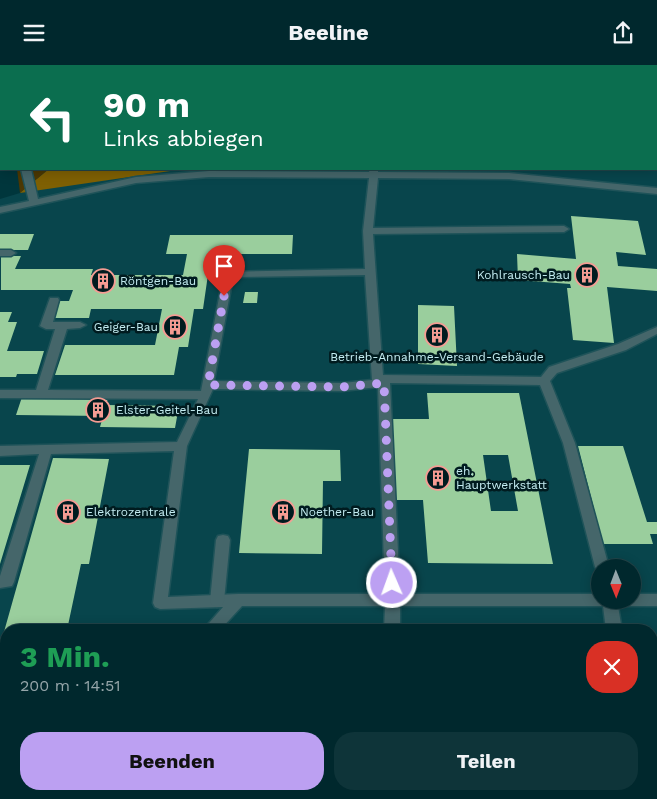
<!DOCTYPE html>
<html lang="de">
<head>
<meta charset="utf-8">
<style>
  :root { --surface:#00282d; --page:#0e3439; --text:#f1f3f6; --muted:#95a6aa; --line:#224449; --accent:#bca0f2 }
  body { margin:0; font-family:"Work Sans",sans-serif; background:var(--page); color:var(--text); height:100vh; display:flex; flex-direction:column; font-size:19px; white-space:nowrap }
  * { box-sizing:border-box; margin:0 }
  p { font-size:16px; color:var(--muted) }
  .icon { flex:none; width:28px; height:28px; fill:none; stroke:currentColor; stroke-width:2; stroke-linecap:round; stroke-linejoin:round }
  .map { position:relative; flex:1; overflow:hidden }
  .drawer { position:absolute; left:0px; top:559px; width:658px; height:176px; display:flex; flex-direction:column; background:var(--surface); border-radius:20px 20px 0 0; box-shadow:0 2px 12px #0003,0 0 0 1px var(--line) }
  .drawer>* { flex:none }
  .guide { position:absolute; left:0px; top:0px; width:658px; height:105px; box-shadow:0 2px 12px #0003,0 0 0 1px var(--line); background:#0b6e4f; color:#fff; overflow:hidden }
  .needle { width:32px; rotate:179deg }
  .tools { position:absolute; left:591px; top:494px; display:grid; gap:10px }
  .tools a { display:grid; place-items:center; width:50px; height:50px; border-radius:50%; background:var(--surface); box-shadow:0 2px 12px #0003,0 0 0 1px var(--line); font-size:25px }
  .pin { position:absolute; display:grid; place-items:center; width:42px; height:42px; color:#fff; margin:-51px -21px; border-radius:50% 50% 50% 0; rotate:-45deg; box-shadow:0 0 5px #0007 }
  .pin .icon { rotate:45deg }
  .me { position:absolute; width:55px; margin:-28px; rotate:358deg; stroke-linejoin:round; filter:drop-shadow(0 0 4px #0008) }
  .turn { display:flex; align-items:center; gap:18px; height:105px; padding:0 20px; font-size:22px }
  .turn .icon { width:65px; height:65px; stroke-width:2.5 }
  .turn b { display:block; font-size:35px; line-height:42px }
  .round { display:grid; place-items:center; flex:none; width:52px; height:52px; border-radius:20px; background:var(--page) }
  .overview { display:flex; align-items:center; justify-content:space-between; height:85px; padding:0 20px }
  h1 { font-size:30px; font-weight:700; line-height:38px; color:#1e9e55 }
  .cta { display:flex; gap:10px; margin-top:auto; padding:10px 20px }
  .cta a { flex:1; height:58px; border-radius:20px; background:var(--accent); color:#111; font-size:20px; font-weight:700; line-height:58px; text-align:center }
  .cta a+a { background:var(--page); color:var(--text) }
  header { display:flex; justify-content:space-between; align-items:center; height:65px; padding:0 20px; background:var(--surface); font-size:22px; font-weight:700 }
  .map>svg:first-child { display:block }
</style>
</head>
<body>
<header><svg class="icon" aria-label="menu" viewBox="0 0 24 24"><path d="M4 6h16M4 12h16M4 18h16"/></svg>Beeline<svg class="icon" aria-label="share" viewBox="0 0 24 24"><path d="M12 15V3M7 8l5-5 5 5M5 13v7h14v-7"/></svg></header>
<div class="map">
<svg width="657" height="734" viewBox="0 0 657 734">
  <rect width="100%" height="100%" fill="#00363c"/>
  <path fill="#08454c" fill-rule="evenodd" d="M96,0H657V734H0V134L20,128L49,104H656V1ZM600,502H632V535H600ZM6,565H651V729H6Z"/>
  <path fill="#4c3803" d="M17,104H49L20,128Z"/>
  <path fill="#7f6003" d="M96,0H541V1H96Z
    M49,104H348L177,105L20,128Z"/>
  <path fill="#9ace9d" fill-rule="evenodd" d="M571,151L638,156L646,190L616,187L618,201L657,204V226L607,222L614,278L573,275L567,223H571L570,219L518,215L517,189L576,194Z
    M0,169H34L28,185H0Z
    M170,170H293L292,189H211L203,244H194L188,282H179L174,310H55L65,280H155L162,244H91L89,253H54L60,236H69L73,225H1V191H21L15,204H93L91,210H183L187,189H166Z
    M245,227H258L257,238H243Z
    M418,240L454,241L457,301L418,299Z
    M0,247H12L8,257H17L7,286H44L37,309H17L16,312H0Z
    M427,328H519L553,499L428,498L423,435H392L388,354H429ZM483,390H508L518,446H491Z
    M22,332L108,333L106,340L179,341L175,363L100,362L103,351L16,350Z
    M578,381H623L647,457H657V469H650L653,479H603Z
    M249,384L340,385L341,416H323L322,489L239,488Z
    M53,393L109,394L89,499H81L67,565H6V729H25V732H0V581Z
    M0,400H30L0,499Z
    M651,627L657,628V678L651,648Z
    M195,729H233L234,734H175Z
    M274,729H360L361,734H274Z
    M548,729H593V734H549Z"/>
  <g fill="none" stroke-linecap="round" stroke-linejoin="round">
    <g stroke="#1f5359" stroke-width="3">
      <path id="service" d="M378,0H386V1H378Z
        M21,104H31L38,134L136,112L209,106L369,107L370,104H378V107L509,108L657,123V129L509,114L378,113L373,163L564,161L569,164L564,167L373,169L383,310L541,312L549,302L618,279L657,262V269L626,285L557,308L550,316L575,378L609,502H600V507L595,502L563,378L540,320L390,318L400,529H600V535H632V529H657V541H618L622,565H606L603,541H400V565H384L385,541H242L220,565H203L223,542L160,544L155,542L153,538L174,386L51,389L14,517L12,521L0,523V511L39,389L0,391V381L177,377L198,334L0,333V325H36L55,264H46L40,261L50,233H58L59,235L53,257H80L86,260L80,263L67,264L48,325L201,326L224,207L365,204L363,166L369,113L209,112L136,118L0,148V142L29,136ZM365,210L372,315L342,318L214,316L233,212ZM378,322L385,529H238L168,532L187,381L213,324L342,326Z
        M0,185H11L16,188L11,191H0Z
        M62,729H80L79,734H61Z
        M404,729H422L424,734H406Z
        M623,729H641V734H623Z"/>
    </g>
    <g stroke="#1f5359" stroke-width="3">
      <path id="minor" d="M223,470L228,471L230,475L224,536L222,540L217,542L212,540L210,536L216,475L218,471Z"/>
    </g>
    <use href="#service" fill="#45666a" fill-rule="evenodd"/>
    <use href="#minor" fill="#45666a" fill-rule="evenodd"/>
  </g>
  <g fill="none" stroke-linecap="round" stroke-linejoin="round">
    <path stroke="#bca0f2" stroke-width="9" stroke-dasharray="0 16.2" d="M224,231L208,320L342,322L384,318L392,518"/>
  </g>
  <defs>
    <g id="building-ring" transform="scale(1.25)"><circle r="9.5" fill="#001b1f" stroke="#f59c93" stroke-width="1.5"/><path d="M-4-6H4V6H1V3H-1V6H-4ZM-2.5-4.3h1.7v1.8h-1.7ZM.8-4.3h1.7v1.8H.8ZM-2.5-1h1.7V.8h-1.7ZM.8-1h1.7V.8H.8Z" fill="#f59c93"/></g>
  </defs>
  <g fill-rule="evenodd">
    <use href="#building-ring" x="587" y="210"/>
    <use href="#building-ring" x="103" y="216"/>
    <use href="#building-ring" x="175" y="262"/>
    <use href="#building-ring" x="437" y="270"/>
    <use href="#building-ring" x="98" y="345"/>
    <use href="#building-ring" x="438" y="413"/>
    <use href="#building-ring" x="68" y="447"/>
    <use href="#building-ring" x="283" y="447"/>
  </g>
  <g text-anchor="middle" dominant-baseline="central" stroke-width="5" stroke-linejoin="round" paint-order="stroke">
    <g font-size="12" fill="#c3ecf1" stroke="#001b1f" text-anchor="start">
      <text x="570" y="210" text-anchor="end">Kohlrausch-Bau</text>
      <text x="120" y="216">Röntgen-Bau</text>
      <text x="158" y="262" text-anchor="end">Geiger-Bau</text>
      <text x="437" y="292" text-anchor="middle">Betrieb-Annahme-Versand-Gebäude</text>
      <text x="116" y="345">Elster-Geitel-Bau</text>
      <text x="456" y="406">eh.<tspan x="456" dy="14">Hauptwerkstatt</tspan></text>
      <text x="86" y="447">Elektrozentrale</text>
      <text x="300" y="447">Noether-Bau</text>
    </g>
  </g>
</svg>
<div class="tools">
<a><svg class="needle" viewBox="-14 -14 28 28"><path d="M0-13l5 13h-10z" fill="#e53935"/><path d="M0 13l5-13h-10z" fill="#95a6aa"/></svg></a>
</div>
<div class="pin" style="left:224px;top:231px;background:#d93025"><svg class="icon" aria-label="arrive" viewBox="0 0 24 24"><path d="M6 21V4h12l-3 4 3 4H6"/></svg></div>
<svg class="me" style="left:392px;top:518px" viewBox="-20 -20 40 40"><circle r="17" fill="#bca0f2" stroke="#fff" stroke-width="3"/><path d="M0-11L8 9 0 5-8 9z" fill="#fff"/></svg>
<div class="guide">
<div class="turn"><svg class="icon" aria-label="left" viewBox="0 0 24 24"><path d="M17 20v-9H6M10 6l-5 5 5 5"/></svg><div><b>90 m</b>Links abbiegen</div></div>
</div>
<section class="drawer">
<div class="overview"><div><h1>3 Min.</h1><p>200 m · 14:51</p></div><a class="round" style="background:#d93025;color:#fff"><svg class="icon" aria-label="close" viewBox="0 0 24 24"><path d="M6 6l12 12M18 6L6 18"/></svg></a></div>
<div class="cta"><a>Beenden</a><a>Teilen</a></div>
</section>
</div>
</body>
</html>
